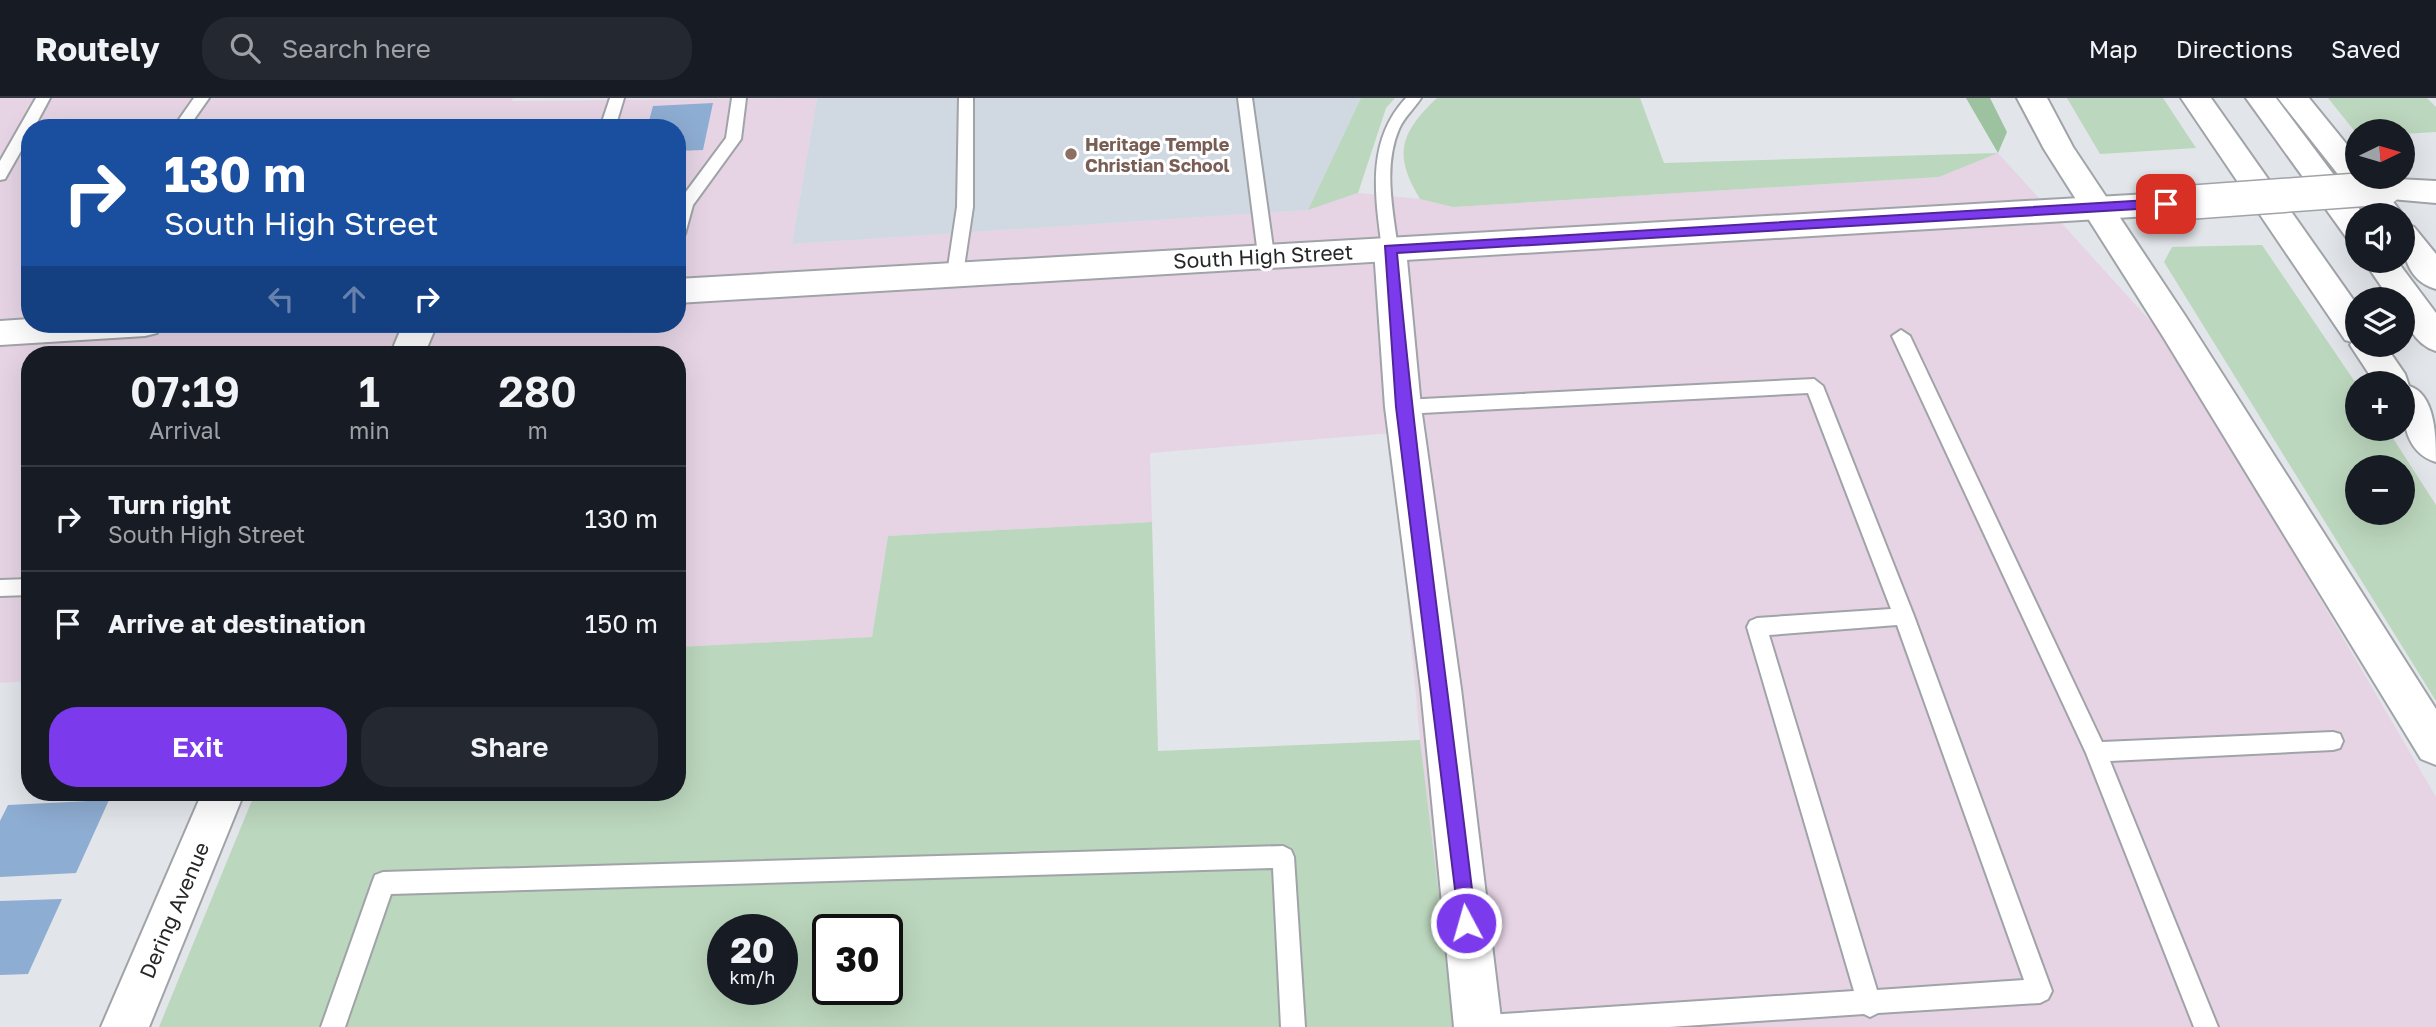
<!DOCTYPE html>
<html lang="en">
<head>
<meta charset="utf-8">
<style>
  :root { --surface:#171b24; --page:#242831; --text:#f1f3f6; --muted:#9ea1a6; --line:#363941; --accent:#7c3aed }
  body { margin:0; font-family:"Golos Text",sans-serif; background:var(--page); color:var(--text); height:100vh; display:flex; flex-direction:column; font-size:26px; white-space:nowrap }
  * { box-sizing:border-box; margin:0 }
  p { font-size:23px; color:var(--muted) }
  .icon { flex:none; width:38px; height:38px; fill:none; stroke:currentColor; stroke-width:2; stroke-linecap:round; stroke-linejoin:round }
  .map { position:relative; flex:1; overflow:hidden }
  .sheet { position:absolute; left:21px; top:248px; width:665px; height:455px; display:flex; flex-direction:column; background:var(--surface); border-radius:28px; box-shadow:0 7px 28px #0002 }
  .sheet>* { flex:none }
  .hud { position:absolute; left:21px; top:21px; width:665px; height:214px; border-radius:28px; box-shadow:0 7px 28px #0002; background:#1a4fa0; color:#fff; overflow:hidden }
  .needle { width:46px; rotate:85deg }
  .tools { position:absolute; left:2345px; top:21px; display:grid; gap:14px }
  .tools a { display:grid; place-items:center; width:70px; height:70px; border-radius:50%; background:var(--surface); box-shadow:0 7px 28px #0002; font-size:35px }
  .speed { position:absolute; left:707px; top:816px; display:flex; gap:14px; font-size:35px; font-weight:700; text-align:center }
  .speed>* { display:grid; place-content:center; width:91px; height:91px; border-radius:50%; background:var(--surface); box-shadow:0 7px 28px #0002; line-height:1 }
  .speed small { font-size:18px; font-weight:400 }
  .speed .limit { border:4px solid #111; border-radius:10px; background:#fff; color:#111 }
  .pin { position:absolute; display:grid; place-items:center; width:60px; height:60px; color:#fff; margin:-30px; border-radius:14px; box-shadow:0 4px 10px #0006 }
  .me { position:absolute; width:77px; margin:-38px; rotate:354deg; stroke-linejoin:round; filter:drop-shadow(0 0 5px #0008) }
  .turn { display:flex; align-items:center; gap:24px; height:147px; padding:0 28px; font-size:32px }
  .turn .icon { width:91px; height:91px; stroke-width:2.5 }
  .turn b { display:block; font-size:49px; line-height:60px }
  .lanes { display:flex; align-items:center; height:66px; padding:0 28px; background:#0003; justify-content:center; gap:35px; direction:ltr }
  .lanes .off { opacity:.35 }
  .eta { display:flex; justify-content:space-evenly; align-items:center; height:119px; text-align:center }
  .eta b { font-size:42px; font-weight:600; line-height:49px }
  .action { display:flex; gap:14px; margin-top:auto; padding:14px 28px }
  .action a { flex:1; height:80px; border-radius:28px; background:var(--accent); color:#fff; font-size:28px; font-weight:600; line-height:80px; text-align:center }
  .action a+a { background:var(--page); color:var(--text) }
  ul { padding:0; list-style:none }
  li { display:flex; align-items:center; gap:21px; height:105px; padding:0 28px; border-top:2px solid var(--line) }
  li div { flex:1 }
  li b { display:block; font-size:26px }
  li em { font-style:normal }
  header { display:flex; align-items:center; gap:42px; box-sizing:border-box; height:98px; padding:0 35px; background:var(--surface); border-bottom:2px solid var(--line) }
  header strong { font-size:33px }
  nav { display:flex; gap:38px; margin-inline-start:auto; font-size:24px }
  .search { width:490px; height:63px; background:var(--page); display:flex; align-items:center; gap:18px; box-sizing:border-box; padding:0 24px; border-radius:28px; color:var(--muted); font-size:26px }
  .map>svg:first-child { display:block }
</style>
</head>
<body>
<header>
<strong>Routely</strong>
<div class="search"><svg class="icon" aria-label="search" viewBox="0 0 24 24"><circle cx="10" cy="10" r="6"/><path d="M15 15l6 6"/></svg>Search here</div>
<nav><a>Map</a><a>Directions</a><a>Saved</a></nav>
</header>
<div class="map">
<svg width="2436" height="929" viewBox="0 0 2436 929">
  <rect width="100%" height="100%" fill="#e2e5e9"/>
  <path fill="#e6d4e5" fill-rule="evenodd" d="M0,0H513L512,3L817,0L792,146L1308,112L1358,95L1420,101L1453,109L1939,79L1998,55L2171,246L2436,699V929H1455L1420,642L1392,335L1150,355L1152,424L888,438L872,539L677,549V257H30V583L0,585ZM30,30H677V226H30Z"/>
  <path fill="#d0d8e1" d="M817,0H1361L1308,112L792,146Z"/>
  <path fill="#bbd7bd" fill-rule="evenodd" d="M1361,0H1395L1386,10L1358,95L1308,112Z
    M1437,0H1640L1664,65L1998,55L1939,79L1453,109L1420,101C1393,57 1400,35 1437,0Z
    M2067,0H2163L2196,50L2100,56Z
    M2328,0H2427L2436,9V34L2403,36V33H2357V36Z
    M2262,147L2357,287V331H2387L2436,407V603L2164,164L2172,149ZM2403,369V415H2357V369Z
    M1152,424L1158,653L1420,642L1455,929H159L255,695H677V549L872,539L888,438ZM723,831H782V891H723ZM828,831H887V891H828Z"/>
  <path fill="#9cc29f" d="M1966,0H1990L2007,34L1998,55Z"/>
  <path fill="#8eadd2" d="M713,5L703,52L677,53V30H647L653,8Z
    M109,702L76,775L0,779V723L8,707Z
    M62,801L28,876L0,877V803Z"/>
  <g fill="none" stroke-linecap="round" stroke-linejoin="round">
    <g stroke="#a0a3a7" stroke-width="4">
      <path id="lane" d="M36,0H50L34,30H30V37L5,81L0,82V63Z
        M194,0H209L188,30H173Z
        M610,0H624L615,30H600Z
        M732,0H746L741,41L693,107L685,136L677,141V106L726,40Z
        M959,0H973V109L963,176L955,182L947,176L957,109Z
        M1238,0H1252L1274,157L1266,163L1258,157Z
        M1406,0H1421C1414,11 1404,19 1399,31C1383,68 1393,113 1398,151L1390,157L1382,151C1375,97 1366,43 1406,0Z
        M1901,232L1910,238L2102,644L2333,634L2340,636L2343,643L2340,650L2333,652L2110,663L2218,929H2194L2086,655L1892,238Z
        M1814,281L1823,288L1914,518L2052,893L2048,901L2040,905L1878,915L1870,919L1864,916L1669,929H1475L1479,921L1487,917L1854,893L1747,529L1750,523L1757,520L1891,511L1808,295L1403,316L1394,309L1403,302ZM1897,527L2024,882L1877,892L1769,537Z
        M30,481V497L0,498V482Z
        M1283,748L1291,752L1294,759L1305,929H1281L1273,770L391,796L345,929H321L372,785L375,777L383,774Z"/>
    </g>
    <g stroke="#a0a3a7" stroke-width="4">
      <path id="street" d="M1390,140L1401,143L1406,151L1421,309L1461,591L1502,929H1454L1421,591L1385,309L1374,151L1379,143Z
        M403,226H437L424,257H390Z
        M202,695H244L149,929H101Z"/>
    </g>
    <g stroke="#a0a3a7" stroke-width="4">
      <path id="primary" d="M2166,95L2177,98L2182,106L2177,114L2166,117L677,205V181Z
        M30,221V226H162L157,235L145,238L0,247V223Z"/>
    </g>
    <g stroke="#a0a3a7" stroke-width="4">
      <path id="highway" d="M2017,0H2047L2073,49L2186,219L2436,611V667L2421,661L2162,237L2044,51Z
        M2181,0H2211L2357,207V247H2385L2405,276L2409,288C2436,296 2436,341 2436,364C2401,353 2403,316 2403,285H2375L2350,247L2352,244L2345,242Z
        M2246,0H2276L2364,117H2357V142L2346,139Z
        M2278,0H2309L2357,59V79L2436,83V105L2391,101L2403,117H2370Z
        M2403,126L2414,129L2436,156V191C2405,182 2402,153 2403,126Z
        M2364,163H2397L2436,215V253C2414,246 2403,223 2403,201H2390Z"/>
    </g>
    <use href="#lane" fill="#fff" fill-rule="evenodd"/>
    <use href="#street" fill="#fff" fill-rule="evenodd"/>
    <use href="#primary" fill="#fff" fill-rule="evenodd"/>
    <use href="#highway" fill="#fff" fill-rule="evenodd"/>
    <g stroke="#a0a3a7" stroke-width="36" stroke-linecap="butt">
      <path id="primary-bridge" d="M2166,106L2385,90"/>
    </g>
    <use href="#primary-bridge" stroke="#fff" stroke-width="33"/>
  </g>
  <path fill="#7c3aed" stroke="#51269a" stroke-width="2" d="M2166,101L2171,103V109L1397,155C1417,379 1450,602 1476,825L1473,832L1466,834L1460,832L1396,309L1385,148Z"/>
  <circle fill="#8d6e63" stroke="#fff" stroke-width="2.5" cx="1071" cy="56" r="7"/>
  <g text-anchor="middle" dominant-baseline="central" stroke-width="6" stroke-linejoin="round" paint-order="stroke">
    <g font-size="18" font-weight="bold" fill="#785e54" stroke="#fff" text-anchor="start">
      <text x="1085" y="46">Heritage Temple<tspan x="1085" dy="21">Christian School</tspan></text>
    </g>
    <g font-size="21" fill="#252627" stroke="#fff">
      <text transform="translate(1263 158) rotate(-3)">South High Street</text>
      <text transform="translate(174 812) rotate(-67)">Dering Avenue</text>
    </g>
  </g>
</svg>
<div class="tools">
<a><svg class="needle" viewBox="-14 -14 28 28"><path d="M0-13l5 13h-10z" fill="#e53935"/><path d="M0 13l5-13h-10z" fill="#9ea1a6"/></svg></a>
<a><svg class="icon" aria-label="sound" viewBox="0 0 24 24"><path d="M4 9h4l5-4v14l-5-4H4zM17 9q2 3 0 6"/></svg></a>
<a><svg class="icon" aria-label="layers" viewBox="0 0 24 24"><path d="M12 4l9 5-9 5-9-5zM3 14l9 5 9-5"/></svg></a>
<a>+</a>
<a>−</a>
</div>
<div class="speed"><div>20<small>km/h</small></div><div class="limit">30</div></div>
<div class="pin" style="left:2166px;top:106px;background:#d93025"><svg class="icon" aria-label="arrive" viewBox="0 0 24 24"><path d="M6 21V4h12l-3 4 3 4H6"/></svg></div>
<svg class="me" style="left:1466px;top:825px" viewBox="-20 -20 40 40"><circle r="17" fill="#7c3aed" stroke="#fff" stroke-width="3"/><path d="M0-11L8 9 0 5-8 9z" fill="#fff"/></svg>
<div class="hud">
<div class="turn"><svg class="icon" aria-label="right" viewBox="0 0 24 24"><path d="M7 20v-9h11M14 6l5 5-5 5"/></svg><div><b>130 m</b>South High Street</div></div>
<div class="lanes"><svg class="icon off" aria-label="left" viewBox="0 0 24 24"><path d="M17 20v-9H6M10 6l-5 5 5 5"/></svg><svg class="icon off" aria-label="ahead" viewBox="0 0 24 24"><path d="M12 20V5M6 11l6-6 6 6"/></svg><svg class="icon" aria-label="right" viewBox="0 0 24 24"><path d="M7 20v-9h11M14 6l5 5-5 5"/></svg></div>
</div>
<section class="sheet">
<div class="eta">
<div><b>07:19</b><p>Arrival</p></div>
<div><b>1</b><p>min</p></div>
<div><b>280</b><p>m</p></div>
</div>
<ul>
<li><svg class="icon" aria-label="right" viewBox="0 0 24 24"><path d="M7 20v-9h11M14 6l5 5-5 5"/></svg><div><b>Turn right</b><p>South High Street</p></div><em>130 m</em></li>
<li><svg class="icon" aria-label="arrive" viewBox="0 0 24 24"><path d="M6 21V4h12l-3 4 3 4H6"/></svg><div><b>Arrive at destination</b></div><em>150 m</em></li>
</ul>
<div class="action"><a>Exit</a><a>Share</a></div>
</section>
</div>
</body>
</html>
